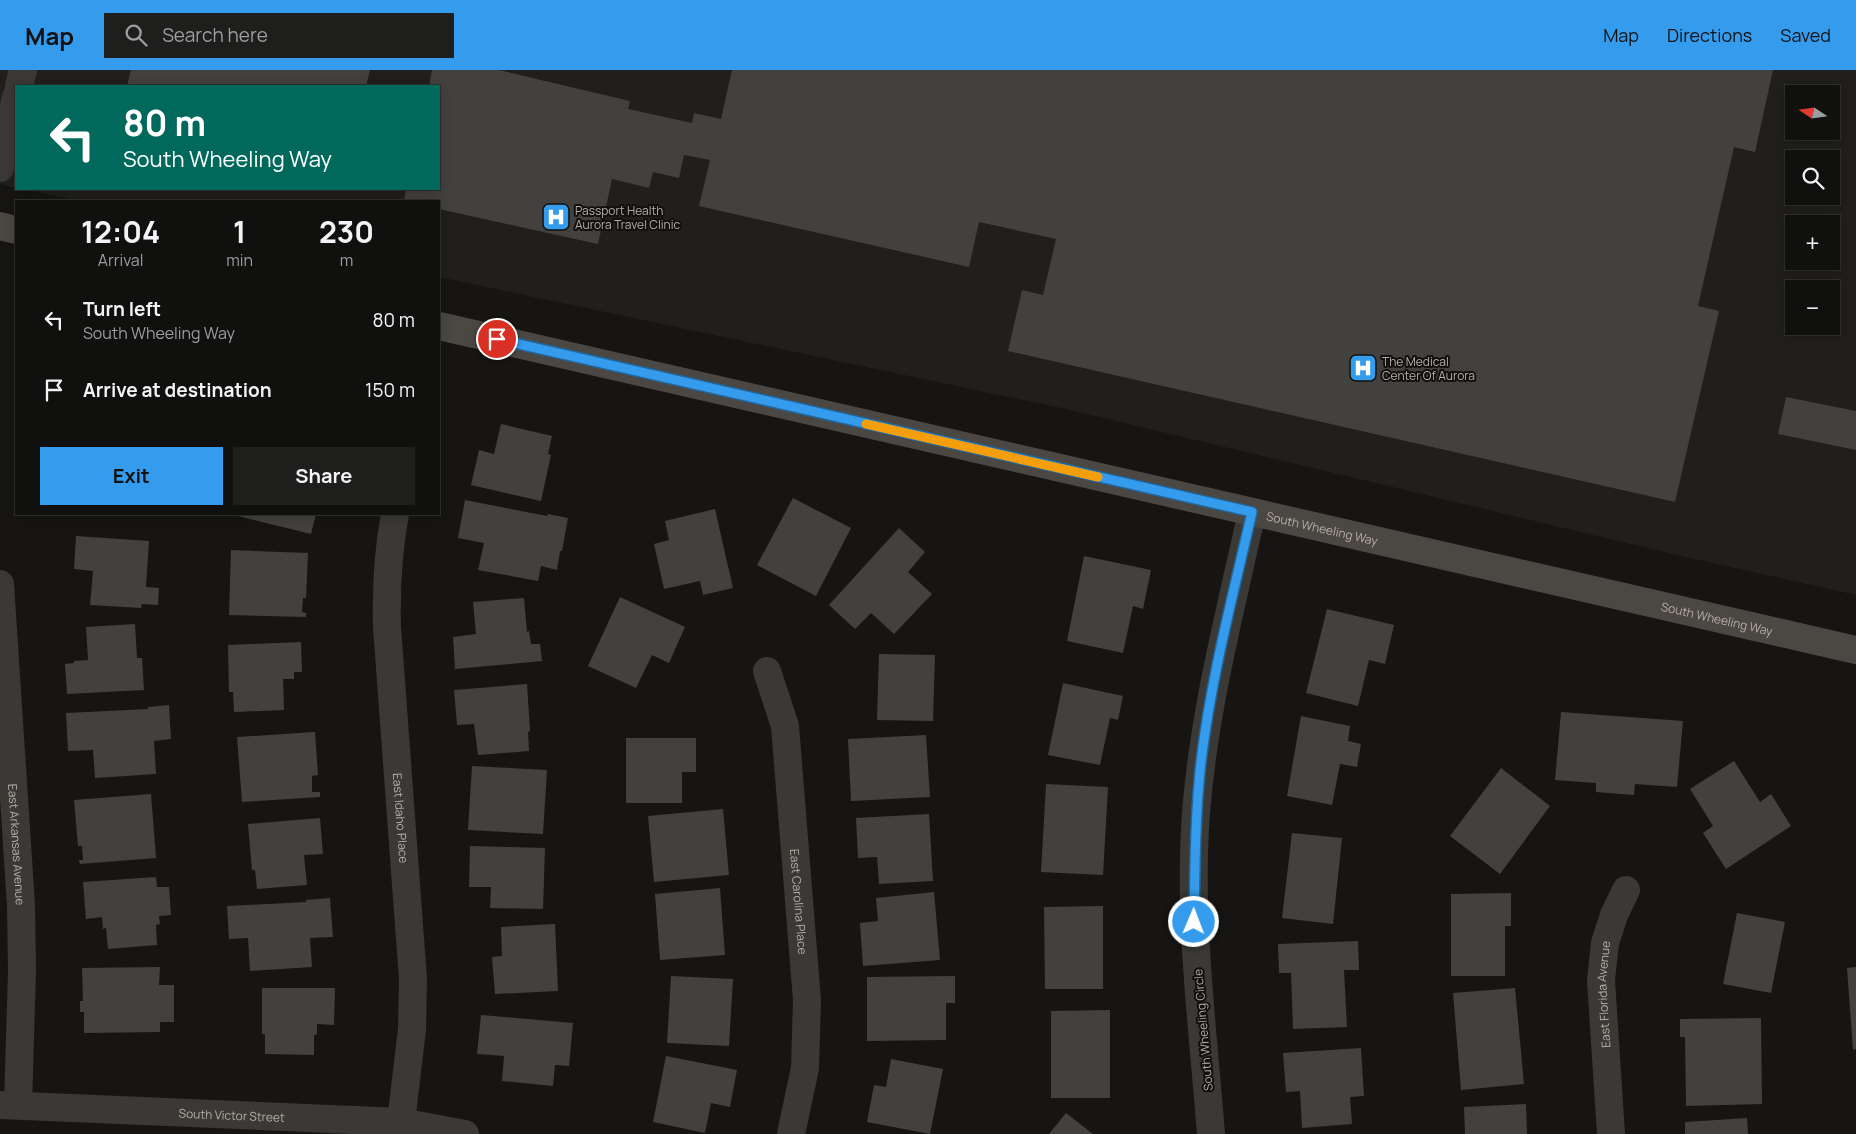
<!DOCTYPE html>
<html lang="en">
<head>
<meta charset="utf-8">
<style>
  :root { --surface:#10100f; --page:#1e1e1d; --text:#f1f3f6; --muted:#9c9d9e; --line:#30302f; --accent:#359bec }
  body { margin:0; font-family:Manrope,sans-serif; background:var(--page); color:var(--text); height:100vh; display:flex; flex-direction:column; font-size:19px; white-space:nowrap }
  * { box-sizing:border-box; margin:0 }
  p { font-size:16px; color:var(--muted) }
  .icon { flex:none; width:28px; height:28px; fill:none; stroke:currentColor; stroke-width:2; stroke-linecap:round; stroke-linejoin:round }
  .map { position:relative; flex:1; overflow:hidden }
  .drawer { position:absolute; left:15px; top:130px; width:425px; height:315px; display:flex; flex-direction:column; background:var(--surface); border-radius:0px; box-shadow:0 2px 12px #0003,0 0 0 1px var(--line) }
  .drawer>* { flex:none }
  .top-card { position:absolute; left:15px; top:15px; width:425px; height:105px; border-radius:0px; box-shadow:0 2px 12px #0003,0 0 0 1px var(--line); background:#00695c; color:#fff; overflow:hidden }
  .needle { width:32px; rotate:283deg }
  .buttons { position:absolute; left:1785px; top:15px; display:grid; gap:10px }
  .buttons a { display:grid; place-items:center; width:55px; height:55px; border-radius:0px; background:var(--surface); box-shadow:0 2px 12px #0003,0 0 0 1px var(--line); font-size:25px }
  .pin { position:absolute; display:grid; place-items:center; width:42px; height:42px; color:#fff; margin:-21px; border:2px solid #fff; border-radius:50%; box-shadow:0 1px 5px #0007 }
  .me { position:absolute; width:55px; margin:-28px; rotate:1deg; stroke-linejoin:round; filter:drop-shadow(0 0 4px #0008) }
  .turn { display:flex; align-items:center; gap:18px; height:105px; padding:0 25px; font-size:22px }
  .turn .icon { width:65px; height:65px; stroke-width:2.5 }
  .turn b { display:block; font-size:35px; line-height:42px }
  .eta { display:flex; justify-content:space-evenly; align-items:center; height:85px; text-align:center }
  .eta b { font-size:30px; font-weight:700; line-height:35px }
  .button { display:flex; gap:10px; margin-top:auto; padding:10px 25px }
  .button a { flex:1; height:58px; border-radius:0px; background:var(--accent); color:#111; font-size:20px; font-weight:700; line-height:58px; text-align:center }
  .button a+a { background:var(--page); color:var(--text) }
  ul { padding:0; list-style:none }
  li { display:flex; align-items:center; gap:15px; height:70px; padding:0 25px }
  li div { flex:1 }
  li b { display:block; font-size:19px }
  li em { font-style:normal }
  header { display:flex; align-items:center; gap:30px; box-sizing:border-box; height:70px; padding:0 25px; background:var(--accent); color:#111 }
  header strong { font-size:24px }
  nav { display:flex; gap:28px; margin-inline-start:auto; font-size:18px }
  .search { width:350px; height:45px; background:var(--page); display:flex; align-items:center; gap:12px; box-sizing:border-box; padding:0 18px; border-radius:0px; color:var(--muted); font-size:19px }
  .map>svg:first-child { display:block }
</style>
</head>
<body>
<header>
<strong>Map</strong>
<div class="search"><svg class="icon" aria-label="search" viewBox="0 0 24 24"><circle cx="10" cy="10" r="6"/><path d="M15 15l6 6"/></svg>Search here</div>
<nav><a>Map</a><a>Directions</a><a>Saved</a></nav>
</header>
<div class="map">
<svg width="1856" height="1064" viewBox="0 0 1856 1064">
  <rect width="100%" height="100%" fill="#161514"/>
  <path fill="#201f1d" fill-rule="evenodd" d="M0,0H1856V525L1677,485L1066,339L439,207V131H81L22,119H439V16H16V118L0,114ZM1794,24H1831V61H1794ZM1794,89H1831V126H1794ZM1794,154H1831V191H1794ZM1794,219H1831V256H1794Z"/>
  <path fill="#43413e" d="M131,0H370L366,16H127Z
    M432,0H499L630,31L628,39L692,53L694,43L721,49L732,0H1773L1755,82L1734,77L1698,236L1719,241L1675,432L1008,281L1022,220L1043,225L1056,169L979,152L969,197L699,136L710,90L684,85L679,108L653,102L649,118L612,109L598,174L439,139V131H404L406,119H439V16H429Z
    M1786,327L1856,341V380L1778,364Z
    M501,354L552,366L548,384L551,385L541,431L471,415L479,380L494,384Z
    M793,428L851,458L816,526L757,495Z
    M465,430L547,446L548,444L568,448L562,481H560L557,500L541,496L538,511L478,500L484,473L458,468Z
    M715,439L733,518L703,525L700,511L664,519L654,474L669,470L665,451Z
    M238,444H316L311,464L238,446Z
    M899,458L925,482L908,502L932,524L894,564L871,543L855,559L829,535Z
    M76,466L149,471L146,517L159,518L158,535L142,534L141,538L90,535L93,501L74,499Z
    M231,480L308,483L306,528H303L302,542L306,543V547L229,545Z
    M1084,486L1151,500L1143,539L1133,536L1123,583L1067,571Z
    M620,527L685,557L669,593L652,585L636,618L588,596Z
    M524,528L527,562L529,561L531,574H540L542,591L455,599L453,567L476,564L473,532Z
    M1327,539L1394,555L1385,594L1369,590L1358,636L1306,623Z
    M135,554L137,588H142L144,620L67,624L65,594L74,593V591L88,590L86,557Z
    M301,572L302,602H294V609H283L284,640L234,642L233,622H229L228,575Z
    M879,584L935,585L933,651L877,650Z
    M1063,613L1123,626L1118,650L1110,648L1100,695L1048,685Z
    M527,614L530,661L528,662L529,681L478,685L474,654L457,655L454,620Z
    M169,635L171,669L154,671L156,704L95,708L93,680L68,681L66,643L148,639V637Z
    M1561,642L1683,651L1677,717L1635,714L1634,725L1596,722V713L1555,710Z
    M1301,646L1350,656L1348,671L1361,674L1357,697L1340,694L1332,735L1287,726Z
    M315,662L318,705L312,706V722H320V727L242,732L237,667Z
    M926,665L930,727L851,731L848,669Z
    M626,668H696V702H682V733H626Z
    M1734,691L1760,732L1771,724L1791,756L1726,799L1703,763L1713,756L1690,719Z
    M472,696L547,700L543,764L468,760Z
    M1501,698L1550,736L1500,804L1450,766Z
    M1046,714L1108,717L1103,805L1041,802Z
    M151,724L156,788L80,794L79,790H83L82,776H78L74,730Z
    M723,739L729,805L654,812L648,746Z
    M929,744L933,811L879,814L877,787L858,788L856,748Z
    M320,748L323,784L304,785L307,815L257,819L255,800H252L248,754Z
    M1292,763L1342,768L1333,854L1282,848Z
    M470,776L545,778L543,839L490,838L491,817H469Z
    M156,807L157,817H169L171,845L159,846L160,854L156,855L157,875L108,879L106,858L103,859L102,847L86,849L83,812Z
    M720,818L725,885L660,890L655,824Z
    M934,822L940,890L863,896L860,853L878,851L876,828Z
    M1511,823V856H1505V906H1451V824Z
    M330,828L333,867L310,868L312,897L250,901L248,868L229,869L227,836L306,832V830Z
    M1103,836V919H1045L1044,837Z
    M1737,843L1785,852L1771,923L1723,914Z
    M555,854L558,921L495,924L492,887L502,886L501,857Z
    M1358,871L1359,900H1344L1347,957L1293,959L1291,903H1279L1278,874Z
    M160,897L159,915H174V952H160V962L84,963V942H80V931H83L82,898Z
    M1856,897V979L1853,980L1847,898Z
    M671,906L733,909L729,976L667,973Z
    M955,906V933H946V970L867,971V907Z
    M262,918H335L334,955L317,954V964L314,965V985L265,984V964H262Z
    M1515,918L1524,1014L1461,1020L1453,923Z
    M1110,940V1028H1051V941Z
    M481,945L573,953L569,996L555,995L553,1016L502,1011L504,986L477,984Z
    M1761,948L1762,1034L1686,1036L1685,967H1680V949Z
    M1361,978L1364,1026L1350,1027L1352,1054L1302,1058L1300,1021L1286,1022L1283,983Z
    M666,986L737,1000L730,1037L711,1033L705,1063L653,1052Z
    M891,989L943,999L930,1064L867,1052L874,1015L886,1017Z
    M1526,1034L1527,1064H1465L1464,1037Z
    M1066,1043L1093,1064H1049Z
    M1747,1048L1748,1064H1685V1052Z"/>
  <g fill="none" stroke-linecap="round" stroke-linejoin="round">
    <g stroke="#3b3935" stroke-width="28">
      <path d="M19,16L23,0"/>
      <path d="M0,98L16,27"/>
      <path id="s1" d="M395,444C388,481 386,519 387,557L413,909L412,959L401,1052"/>
      <path id="s2" d="M0,514L21,835L22,901L18,1035"/>
      <path id="s3" d="M767,601L785,656L807,930L805,998L791,1064"/>
      <path id="s4" d="M0,1035L401,1052L465,1064"/>
      <path d="M1211,1064C1203,959 1188,849 1196,743C1204,641 1230,542 1252,442"/>
      <path id="s5" d="M1611,1064L1601,910L1605,873L1614,845L1626,820"/>
    </g>
    <g stroke="#4b4743" stroke-width="28">
      <path d="M0,156L16,160"/>
      <path id="s6" d="M439,256L1856,580"/>
    </g>
  </g>
  <g fill="none" stroke-linecap="round" stroke-linejoin="round">
    <g stroke="#226599" stroke-width="12">
      <path id="route" d="M497,269L1252,442C1233,525 1211,608 1201,692C1195,745 1195,799 1194,852"/>
    </g>
    <use href="#route" stroke="#359bec" stroke-width="9"/>
    <path stroke="#f59e0b" stroke-width="9" d="M866,354L1098,407"/>
  </g>
  <defs>
    <g id="hospital-square" transform="scale(1.4375)"><rect x="-9" y="-9" width="18" height="18" rx="4" fill="#359bec" stroke="#11100f"/><path d="M-5-5h3v3.5h4V-5h3V5h-3V1.5h-4V5h-3Z" fill="#fff"/></g>
  </defs>
  <g fill-rule="evenodd">
    <use href="#hospital-square" x="556" y="147"/>
    <use href="#hospital-square" x="1363" y="298"/>
  </g>
  <g text-anchor="middle" dominant-baseline="central" stroke-width="4" stroke-linejoin="round" paint-order="stroke">
    <g font-size="12" fill="#b6ada6" stroke="#11100f" text-anchor="start">
      <text x="575" y="140">Passport Health<tspan x="575" dy="14">Aurora Travel Clinic</tspan></text>
      <text x="1382" y="291">The Medical<tspan x="1382" dy="14">Center Of Aurora</tspan></text>
    </g>
    <g font-size="12" fill="#b6ada6" stroke="#11100f">
      <text stroke="none"><textPath href="#s6" startOffset="906">South Wheeling Way</textPath></text>
      <text stroke="none"><textPath href="#s6" startOffset="1311">South Wheeling Way</textPath></text>
      <text stroke="none"><textPath href="#s1" startOffset="305">East Idaho Place</textPath></text>
      <text stroke="none"><textPath href="#s2" startOffset="261">East Arkansas Avenue</textPath></text>
      <text stroke="none"><textPath href="#s3" startOffset="234">East Carolina Place</textPath></text>
      <text stroke="none"><textPath href="#s5" startOffset="140">East Florida Avenue</textPath></text>
      <text transform="translate(1203 960) rotate(-95)">South Wheeling Circle</text>
      <text stroke="none"><textPath href="#s4" startOffset="232">South Victor Street</textPath></text>
    </g>
  </g>
</svg>
<div class="buttons">
<a><svg class="needle" viewBox="-14 -14 28 28"><path d="M0-13l5 13h-10z" fill="#e53935"/><path d="M0 13l5-13h-10z" fill="#9c9d9e"/></svg></a>
<a><svg class="icon" aria-label="search" viewBox="0 0 24 24"><circle cx="10" cy="10" r="6"/><path d="M15 15l6 6"/></svg></a>
<a>+</a>
<a>−</a>
</div>
<div class="pin" style="left:497px;top:269px;background:#d93025"><svg class="icon" aria-label="arrive" viewBox="0 0 24 24"><path d="M6 21V4h12l-3 4 3 4H6"/></svg></div>
<svg class="me" style="left:1194px;top:852px" viewBox="-20 -20 40 40"><circle r="17" fill="#359bec" stroke="#fff" stroke-width="3"/><path d="M0-11L8 9 0 5-8 9z" fill="#fff"/></svg>
<div class="top-card">
<div class="turn"><svg class="icon" aria-label="left" viewBox="0 0 24 24"><path d="M17 20v-9H6M10 6l-5 5 5 5"/></svg><div><b>80 m</b>South Wheeling Way</div></div>
</div>
<section class="drawer">
<div class="eta">
<div><b>12:04</b><p>Arrival</p></div>
<div><b>1</b><p>min</p></div>
<div><b>230</b><p>m</p></div>
</div>
<ul>
<li><svg class="icon" aria-label="left" viewBox="0 0 24 24"><path d="M17 20v-9H6M10 6l-5 5 5 5"/></svg><div><b>Turn left</b><p>South Wheeling Way</p></div><em>80 m</em></li>
<li><svg class="icon" aria-label="arrive" viewBox="0 0 24 24"><path d="M6 21V4h12l-3 4 3 4H6"/></svg><div><b>Arrive at destination</b></div><em>150 m</em></li>
</ul>
<div class="button"><a>Exit</a><a>Share</a></div>
</section>
</div>
</body>
</html>
